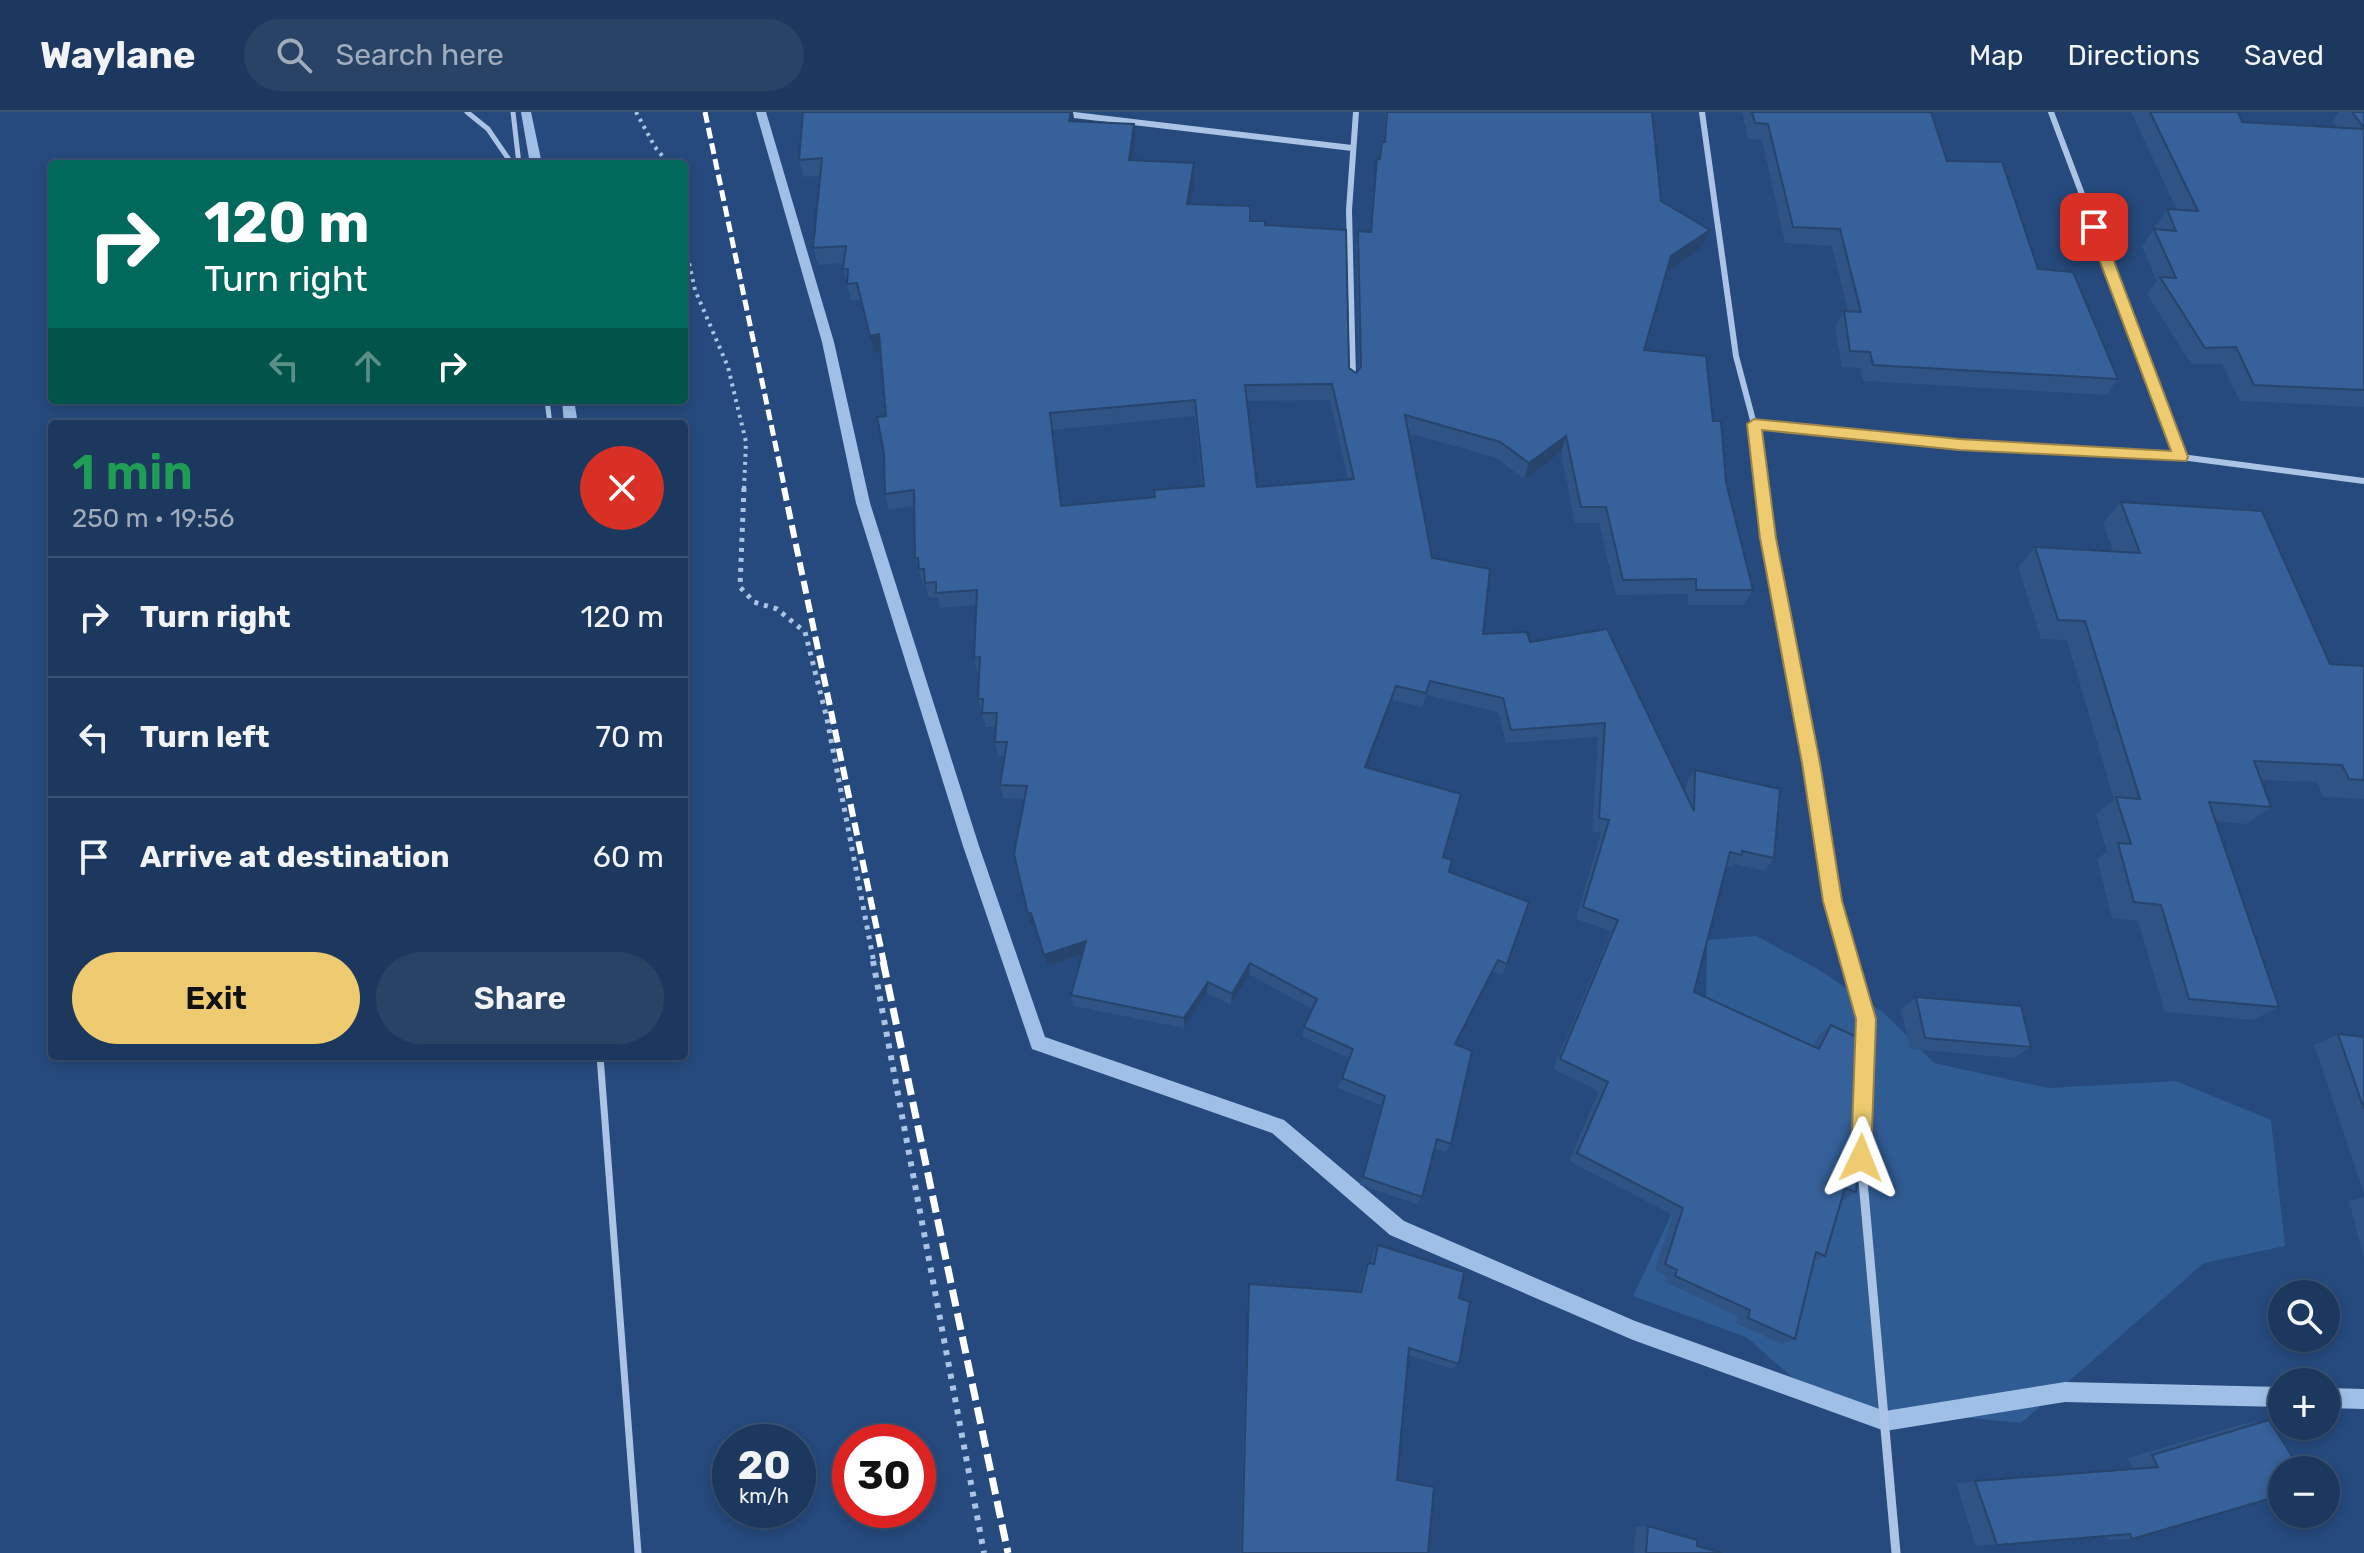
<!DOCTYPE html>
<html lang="en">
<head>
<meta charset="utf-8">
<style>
  :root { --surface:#1c385e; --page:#294367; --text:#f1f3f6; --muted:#a0acbc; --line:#3a5273; --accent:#eecb70 }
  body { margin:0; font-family:Rubik,sans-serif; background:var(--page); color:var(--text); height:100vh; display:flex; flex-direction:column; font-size:30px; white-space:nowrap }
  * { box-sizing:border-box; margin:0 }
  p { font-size:26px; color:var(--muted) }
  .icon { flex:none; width:44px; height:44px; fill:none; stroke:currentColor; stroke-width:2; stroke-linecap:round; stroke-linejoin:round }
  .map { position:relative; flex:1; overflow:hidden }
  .sheet { position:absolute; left:48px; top:308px; width:640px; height:640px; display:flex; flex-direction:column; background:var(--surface); border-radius:8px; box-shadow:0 4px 12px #0003,0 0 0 2px var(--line) }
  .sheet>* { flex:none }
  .banner { position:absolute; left:48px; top:48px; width:640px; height:244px; border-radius:8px; box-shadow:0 4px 12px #0003,0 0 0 2px var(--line); background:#00695c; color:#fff; overflow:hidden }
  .controls { position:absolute; left:2268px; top:1168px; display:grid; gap:16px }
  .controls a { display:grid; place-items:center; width:72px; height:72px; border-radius:50%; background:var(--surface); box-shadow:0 4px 12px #0003,0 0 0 2px var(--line); font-size:40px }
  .speed { position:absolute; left:712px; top:1312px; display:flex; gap:16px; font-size:40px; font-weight:700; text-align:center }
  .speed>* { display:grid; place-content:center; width:104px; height:104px; border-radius:50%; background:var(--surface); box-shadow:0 4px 12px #0003,0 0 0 2px var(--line); line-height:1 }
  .speed small { font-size:20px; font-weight:400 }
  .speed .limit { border:12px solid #d22; background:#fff; color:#111 }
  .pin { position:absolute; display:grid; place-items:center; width:68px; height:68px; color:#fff; margin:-34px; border-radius:16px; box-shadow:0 4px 12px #0006 }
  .me { position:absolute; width:88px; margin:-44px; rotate:2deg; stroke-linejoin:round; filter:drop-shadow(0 0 6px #0008) }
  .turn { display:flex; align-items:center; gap:28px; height:168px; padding:0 24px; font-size:36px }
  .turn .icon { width:104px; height:104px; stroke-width:2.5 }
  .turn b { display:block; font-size:56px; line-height:68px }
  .lanes { display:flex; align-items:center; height:76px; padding:0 24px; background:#0003; justify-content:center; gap:40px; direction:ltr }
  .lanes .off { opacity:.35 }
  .round { display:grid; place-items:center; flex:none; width:84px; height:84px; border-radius:42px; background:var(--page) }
  .head { display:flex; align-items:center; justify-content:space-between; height:136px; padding:0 24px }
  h1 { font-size:48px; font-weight:600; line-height:60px; color:#1e9e55 }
  .action { display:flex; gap:16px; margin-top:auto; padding:16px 24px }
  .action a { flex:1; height:92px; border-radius:48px; background:var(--accent); color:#111; font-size:32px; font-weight:600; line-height:92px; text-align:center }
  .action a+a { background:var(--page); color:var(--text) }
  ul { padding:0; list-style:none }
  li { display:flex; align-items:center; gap:24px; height:120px; padding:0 24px; border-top:2px solid var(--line) }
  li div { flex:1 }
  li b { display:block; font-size:30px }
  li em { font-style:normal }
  header { display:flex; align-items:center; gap:48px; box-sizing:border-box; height:112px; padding:0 40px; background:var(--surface); border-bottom:2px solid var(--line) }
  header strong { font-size:38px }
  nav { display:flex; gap:44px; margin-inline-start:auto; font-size:28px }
  .search { width:560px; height:72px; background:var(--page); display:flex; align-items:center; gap:20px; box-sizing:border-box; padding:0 28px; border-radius:44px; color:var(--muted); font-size:30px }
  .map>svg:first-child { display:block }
</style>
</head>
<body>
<header>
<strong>Waylane</strong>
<div class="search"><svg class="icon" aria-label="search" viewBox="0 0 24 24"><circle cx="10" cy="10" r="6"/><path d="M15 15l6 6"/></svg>Search here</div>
<nav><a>Map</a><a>Directions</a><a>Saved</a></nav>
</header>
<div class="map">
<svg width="2364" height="1441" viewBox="0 0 2364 1441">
  <rect width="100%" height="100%" fill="#264a7d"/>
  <path fill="#305c94" d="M1756,824L1816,856L1883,900L1934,951L2048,976L2176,969L2271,1008L2285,1134L2204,1151L2021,1311L1822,1291L1746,1225L1633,1184L1685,1074L1728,1032L1844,1088L1852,963L1706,890L1707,828Z"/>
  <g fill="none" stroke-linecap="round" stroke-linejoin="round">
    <path fill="#9fbfe6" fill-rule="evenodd" d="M521,0H531L542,52H530Z
      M756,0H766L834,230L870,391L979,734L1045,925L1284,1008L1404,1109L1635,1209L1885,1299L2065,1270L2282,1275V1295L2065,1290L1885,1319L1633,1228L1390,1123L1272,1021L1032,937L963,734L856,391L822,230Z
      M562,288H574L578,312H564Z
      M2326,1276L2364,1277V1297L2326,1296Z"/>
    <path stroke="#abc4e5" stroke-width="4" stroke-dasharray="3 5" stroke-linecap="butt" d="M636,0L655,35L669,52
      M684,128L695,178L728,255L746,330L744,378"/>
    <path stroke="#abc4e5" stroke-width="5" stroke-dasharray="4 6" stroke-linecap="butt" d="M744,376L740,475L754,490L777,497L805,520L827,607L874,851"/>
    <path stroke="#abc4e5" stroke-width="6" stroke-dasharray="5 7" stroke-linecap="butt" d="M873,849L984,1441"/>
    <path stroke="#abc4e5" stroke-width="5" d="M467,0L488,17L512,52
      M513,0L519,52
      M547,288L550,312"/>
    <path stroke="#abc4e5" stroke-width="7" d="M600,944L638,1441"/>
    <path stroke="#abc4e5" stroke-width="6" d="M1049,0L1352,36
      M1702,0L1736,244L1754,312L1762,378
      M2051,0L2181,345
      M1353,267L1349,98L1356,0
      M1754,312L1959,333L2181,345L2364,369"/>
    <path stroke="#abc4e5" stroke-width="8" d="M1762,376C1773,467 1794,557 1810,647C1823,716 1831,783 1850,851"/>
    <path stroke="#abc4e5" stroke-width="9" d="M1850,849L1866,907L1865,939
      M1863,993L1861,1046L1896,1441"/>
    <path stroke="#fff" stroke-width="5" stroke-dasharray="11 5" stroke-linecap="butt" d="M705,0L785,378"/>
    <path stroke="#fff" stroke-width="6" stroke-dasharray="13 6" stroke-linecap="butt" d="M784,376L884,851"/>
    <path stroke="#fff" stroke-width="7" stroke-dasharray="17 7" stroke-linecap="butt" d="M883,849L1008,1441"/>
  </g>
  <path fill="#2e5384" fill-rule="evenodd" d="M803,0H1073L1074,9L1135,29L1132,48L1194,68L1190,92L1265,113L1349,256L1356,261L1359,259L1356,136L1358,119L1370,120L1375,64L1377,47H1380L1384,30L1385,0H1652L1661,89L1703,134L1666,160L1644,238L1713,309L1726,370L1753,478L1744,493H1688V482L1616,483L1599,411H1575L1561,340L1524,367L1496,346L1408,321L1432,446L1483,522L1530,530L1686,681V672L1695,658L1774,746L1764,759L1734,752L1732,755L1726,754L1694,880L1813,934L1819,923L1831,913L1856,1080L1843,1088H1842L1825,1144L1814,1149L1795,1227L1782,1232L1736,1211L1738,1204L1665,1170L1667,1164L1655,1158L1673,1103L1569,1049L1599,979L1553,957L1611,819L1576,807L1601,721L1592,719L1598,625L1506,631L1498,600L1426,583L1422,595L1392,588L1367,656L1443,745L1449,760L1507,852L1502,863L1492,859L1455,932L1451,1032L1445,1040L1435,1036L1422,1085L1417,1092L1360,1073L1381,993L1338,976L1349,946L1302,925L1304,915L1312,897L1249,862L1231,893L1207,881L1184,916L1073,894L1071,883L1082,843L1047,854L1034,813H1030L1024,687L1003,686L1000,673L1004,644H998L995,630L996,615H986L982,602L978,587L979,560H977L974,546L976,493L940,496L937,485L929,486L925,472H923L915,446L914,394L889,398L885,382L886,304L880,240L874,241L861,188H851L843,157L844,151L818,153L813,136L820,64L804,65L799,48ZM1330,288L1348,368L1257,375L1247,289ZM1195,304L1202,374L1154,378L1155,385L1061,394L1052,318Z
    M1742,0H1931L1947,49L2038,157L2118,267L2106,283L1863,269L1861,256L1842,255L1835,215L1844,199H1848L1832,134L1785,131L1762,28L1748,27Z
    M2131,0H2238L2242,10L2337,15L2332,8L2339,0H2364V295L2240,289L2222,252H2191L2147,182L2157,169L2142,134L2154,117H2156L2155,114L2167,97L2177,98Z
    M2121,390L2330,552L2364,554V687L2323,685L2317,670L2261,668L2271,695L2247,712L2215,709L2279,895L2253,908L2165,900L2138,809L2112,806L2097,747L2107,740L2096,702L2114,688L2067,528L2041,527L2018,455L2035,435L2113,439L2103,411Z
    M1916,885L2031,935L2013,946L1910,937L1901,897Z
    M2338,922L2364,925V1082L2314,933Z
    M2364,1085V1147L2349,1089Z
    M1378,1133L1459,1186V1252L1452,1257L1409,1243L1397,1368L1428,1441H1240L1248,1179L1249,1172L1358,1180L1364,1158L1368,1151H1371L1373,1141Z
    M2269,1308L2132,1427L2108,1428L2107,1424L1976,1434L1956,1371L2133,1357L2128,1346L2243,1312Z
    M1648,1414L1697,1434L1722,1441H1634L1636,1415Z"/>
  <path fill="#26446c" d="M1071,0H1073L1074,9H1069Z
    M1134,12L1135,29L1130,65L1129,48Z
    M1194,51V68L1187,109V92Z
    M1710,118L1703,134L1665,161L1671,144Z
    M879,222L883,239L874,241L870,224Z
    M1566,324L1561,340L1524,367L1529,351Z
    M1396,574L1392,588L1362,669L1365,655Z
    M1031,801L1034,813H1030L1028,802Z
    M1086,829L1087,841L1047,854L1044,843Z
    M1250,851L1249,862L1231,893L1232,882Z
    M1208,870L1207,881L1184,916V906Z"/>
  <path fill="#36619a" stroke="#26446c" stroke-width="2" fill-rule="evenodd" d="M803,0H1071L1069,9L1134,12L1129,48L1194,51L1187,92L1250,94V109H1265V113L1346,118L1349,256L1356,261L1361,255L1358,119L1371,120L1377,47H1380L1382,30H1385L1387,0H1652L1661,89L1710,118L1671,144L1644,238L1706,244L1713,309H1721L1726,370L1753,478H1696V467L1623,468L1606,395H1581L1566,324L1529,351L1500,330L1405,303L1432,446L1490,457L1483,522L1527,520L1530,530L1607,517L1694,699L1695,658L1780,677L1774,746L1742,739V743L1730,740L1694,880L1819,937L1831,913L1868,930L1856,1080L1845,1076L1825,1144L1816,1140L1795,1227L1748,1206L1750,1198L1675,1164L1677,1158L1665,1152L1683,1096L1577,1041L1608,970L1560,947L1618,808L1583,795L1609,708L1599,706L1605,611L1511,618L1503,586L1430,569L1426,581L1396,574L1365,655L1461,682L1443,745L1452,748L1449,760L1529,790L1507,852L1498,848L1455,932L1472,939L1451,1032L1437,1027L1422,1085L1363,1065L1385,984L1342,966L1353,937L1304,915L1317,887L1250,851L1232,882L1208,870L1184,906L1071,883L1086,829L1044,843L1031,801L1028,802L1014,742L1027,674L1000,673L1007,630H995L997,601H982L983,587H978L980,545L974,546L977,478L936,481V470L925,471L924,457H919L918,446H915L914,378L885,382L884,341L877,305L886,304L879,222L870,224L857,171L847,172L848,157H843L846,134L813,136L822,46L799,48ZM1332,272L1354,367L1257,375L1245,273ZM1195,288L1204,374L1154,378L1155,385L1061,394L1050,301Z
    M1752,0H1931L1947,49L2002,50L2038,157L2073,160L2118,267L1873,253L1870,240L1850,239L1844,199L1861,200L1840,117L1793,115L1768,12L1755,11Z
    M2150,0H2238L2242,10L2364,17V278L2254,273L2236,235L2205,236L2160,165L2176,166L2154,117L2176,119L2167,97L2198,99Z
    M2352,0H2364V16Z
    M2121,390L2262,399L2330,552L2364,554V668L2349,667L2342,653L2254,649L2271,695L2209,690L2279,895L2189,887L2161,793L2134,790L2118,731L2131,732L2116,685L2140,687L2085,509L2058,508L2035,435L2140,441Z
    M1916,885L2021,894L2031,935L1925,926Z
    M2338,922L2364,925V997Z
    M1378,1133L1464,1160L1459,1186L1470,1190L1459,1252L1409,1236L1397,1368L1434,1375L1428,1441H1242L1249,1172L1361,1180L1368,1151L1374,1152Z
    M2269,1308L2301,1358H2282V1383L2132,1427L2130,1422L1997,1433L1975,1369L2158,1355L2152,1343Z
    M1648,1414L1697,1428V1434L1722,1441H1646Z"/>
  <path fill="#eecb70" stroke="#9b8449" stroke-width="2" d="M2094,111L2101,115L2188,345L2186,349L1959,338L1762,318L1776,426L1820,651L1842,789L1876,907L1871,1046L1868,1053L1861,1056L1854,1053L1851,1046L1856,907L1823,789L1802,651L1760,426L1747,312L1754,307L1959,327L2171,339L2087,115Z"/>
</svg>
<div class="controls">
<a><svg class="icon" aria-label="search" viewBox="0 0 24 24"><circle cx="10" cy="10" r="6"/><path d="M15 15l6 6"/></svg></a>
<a>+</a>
<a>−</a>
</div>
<div class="speed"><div>20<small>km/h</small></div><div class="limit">30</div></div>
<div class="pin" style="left:2094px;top:115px;background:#d93025"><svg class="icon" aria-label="arrive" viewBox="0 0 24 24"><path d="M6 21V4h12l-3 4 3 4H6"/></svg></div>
<svg class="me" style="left:1861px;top:1046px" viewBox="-20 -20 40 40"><path d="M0-17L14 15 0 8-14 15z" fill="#eecb70" stroke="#fff" stroke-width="4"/></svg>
<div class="banner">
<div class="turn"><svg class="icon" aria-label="right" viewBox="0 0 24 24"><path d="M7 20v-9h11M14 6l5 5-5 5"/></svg><div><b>120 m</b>Turn right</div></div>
<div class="lanes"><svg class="icon off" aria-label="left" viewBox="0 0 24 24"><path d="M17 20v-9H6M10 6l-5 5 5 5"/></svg><svg class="icon off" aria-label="ahead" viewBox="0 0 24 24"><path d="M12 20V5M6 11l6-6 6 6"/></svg><svg class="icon" aria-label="right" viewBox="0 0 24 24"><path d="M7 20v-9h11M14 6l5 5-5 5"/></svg></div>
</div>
<section class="sheet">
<div class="head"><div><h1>1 min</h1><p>250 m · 19:56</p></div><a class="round" style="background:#d93025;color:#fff"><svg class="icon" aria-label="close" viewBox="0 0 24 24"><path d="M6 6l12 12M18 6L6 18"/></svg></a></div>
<ul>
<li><svg class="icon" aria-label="right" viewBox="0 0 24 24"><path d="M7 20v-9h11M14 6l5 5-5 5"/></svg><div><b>Turn right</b></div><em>120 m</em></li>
<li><svg class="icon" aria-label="left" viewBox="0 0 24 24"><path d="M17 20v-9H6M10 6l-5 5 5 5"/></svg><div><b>Turn left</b></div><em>70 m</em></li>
<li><svg class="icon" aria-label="arrive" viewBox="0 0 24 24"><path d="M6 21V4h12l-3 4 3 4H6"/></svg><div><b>Arrive at destination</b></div><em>60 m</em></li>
</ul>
<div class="action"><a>Exit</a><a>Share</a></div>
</section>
</div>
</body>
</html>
